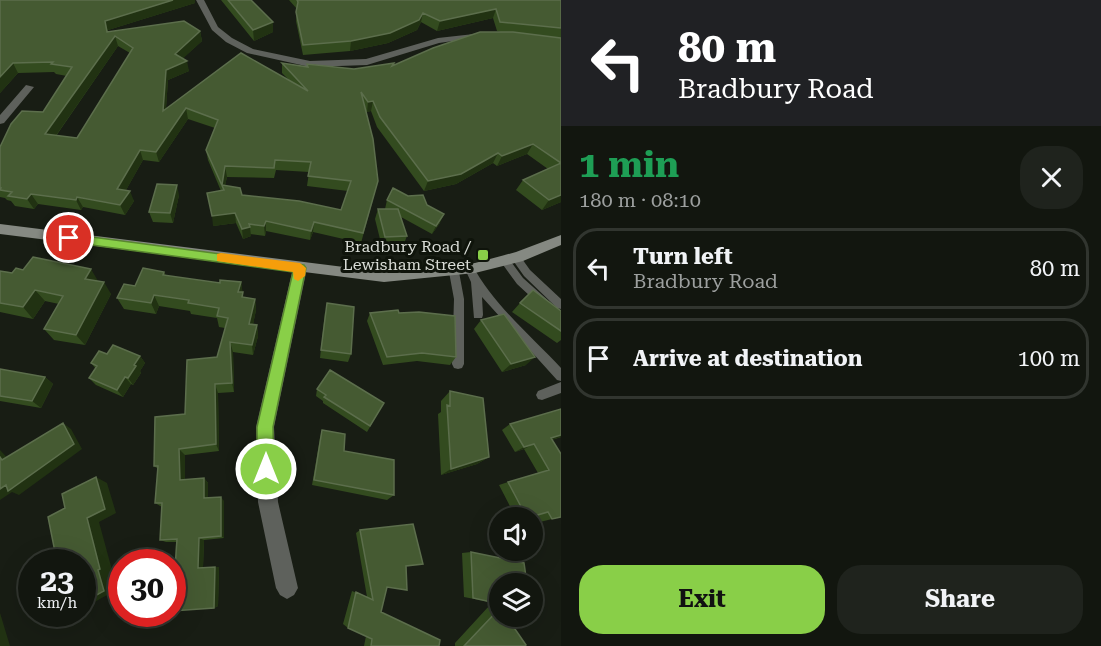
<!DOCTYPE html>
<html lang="en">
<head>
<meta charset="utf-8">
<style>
  :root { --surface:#12160f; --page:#1f231d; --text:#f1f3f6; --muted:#9c9f9e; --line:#31352f; --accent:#89cf48 }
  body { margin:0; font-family:"Roboto Serif",serif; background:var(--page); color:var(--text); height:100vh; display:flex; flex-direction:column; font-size:22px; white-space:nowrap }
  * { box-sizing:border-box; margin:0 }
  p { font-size:20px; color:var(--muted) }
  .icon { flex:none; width:33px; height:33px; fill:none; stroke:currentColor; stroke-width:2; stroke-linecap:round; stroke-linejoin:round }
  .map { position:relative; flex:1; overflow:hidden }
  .side { display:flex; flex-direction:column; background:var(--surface); width:540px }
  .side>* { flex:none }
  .banner { background:#202124; color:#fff; overflow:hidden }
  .controls { position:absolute; left:489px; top:507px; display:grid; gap:12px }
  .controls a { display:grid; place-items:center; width:54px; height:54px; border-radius:50%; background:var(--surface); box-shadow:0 6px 24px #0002,0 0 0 2px var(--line); font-size:30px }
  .speed { position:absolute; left:18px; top:549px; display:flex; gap:12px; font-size:30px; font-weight:700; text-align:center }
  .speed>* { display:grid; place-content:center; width:78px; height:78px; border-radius:50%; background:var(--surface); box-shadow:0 6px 24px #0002,0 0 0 2px var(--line); line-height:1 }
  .speed small { font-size:15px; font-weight:400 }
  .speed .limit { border:9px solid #d22; background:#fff; color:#111 }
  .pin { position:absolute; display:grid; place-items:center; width:51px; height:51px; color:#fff; margin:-26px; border:3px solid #fff; border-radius:50%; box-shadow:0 2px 6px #0007 }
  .me { position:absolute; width:66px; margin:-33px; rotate:0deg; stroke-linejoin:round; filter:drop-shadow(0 0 4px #0008) }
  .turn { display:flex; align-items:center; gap:21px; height:126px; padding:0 18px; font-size:27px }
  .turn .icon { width:78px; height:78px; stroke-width:2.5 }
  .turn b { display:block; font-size:42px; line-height:51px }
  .round { display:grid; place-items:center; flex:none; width:63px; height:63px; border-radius:24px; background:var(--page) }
  .headline { display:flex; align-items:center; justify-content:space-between; height:102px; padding:0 18px }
  h1 { font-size:36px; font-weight:700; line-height:45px; color:#1e9e55 }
  .action { display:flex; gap:12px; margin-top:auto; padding:12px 18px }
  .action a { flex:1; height:69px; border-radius:24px; background:var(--accent); color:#111; font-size:24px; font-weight:700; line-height:69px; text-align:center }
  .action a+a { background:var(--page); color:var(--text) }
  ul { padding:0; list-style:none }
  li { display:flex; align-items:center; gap:18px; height:81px; margin:0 12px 9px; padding:0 6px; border:3px solid var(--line); border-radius:24px }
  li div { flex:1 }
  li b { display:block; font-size:22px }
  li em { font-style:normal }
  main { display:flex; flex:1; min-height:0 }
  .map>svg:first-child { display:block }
</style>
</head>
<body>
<main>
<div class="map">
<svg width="561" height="646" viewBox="0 0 561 646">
  <rect width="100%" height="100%" fill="#181d14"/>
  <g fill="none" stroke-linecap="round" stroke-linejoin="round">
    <path fill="#5e615c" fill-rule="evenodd" d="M517,255L520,256L530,270L561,299V309L557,308L524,276L512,259Z
      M506,258L509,259L523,278L561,312V322L557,321L517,284L501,262Z
      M470,265L473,266C491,302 533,338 561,368V381L557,380L482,297L483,315L482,318H474L471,282L465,269Z
      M454,268L459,272L464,299V364L462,368L458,369L454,368L452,364L454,299L449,272Z
      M561,382V393L542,400L538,399L536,395L538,391Z"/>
    <path fill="#5e615c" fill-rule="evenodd" d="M196,0H204L218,27L232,38L253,49L310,61L366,59L438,38L483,33L487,36L439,43L367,65L310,67L247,53L226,42L212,30Z
      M26,85L34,87L4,123L0,124V115Z
      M300,263L307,268L274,427L278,502L298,588L294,595L287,599L280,595L276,588L258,502L256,427L293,268Z"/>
    <path fill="#858982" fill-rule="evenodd" d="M0,224L384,272L475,263L516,252L561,235V245L523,261L475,273L384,282L0,234Z"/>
  </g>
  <path fill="#334b1f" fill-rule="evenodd" d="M0,0H195V3L108,30V32L200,31L202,41L183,58L189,71L168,80L166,108L289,80L282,73V63L307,67V64L354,69L394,66L501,32L497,31L493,18L437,31L421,22L417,30L388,43L350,51L303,55L296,21L297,9L289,0H561V202L542,210L516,190L523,180L548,169L527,154L497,166L493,163L456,184L424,191L377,127L371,111L366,112L378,181L361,243L313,232L310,240L266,231L265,236L250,234L251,236L243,239L236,223L213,226L221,191L208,160L206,150L215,128L188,119L159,162L143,160L126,190L134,201L125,215L83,207L81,210L38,204L34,209L15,206L11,201L7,200L5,198L0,197V147L43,112L67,76L56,74L54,72L18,73L0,93ZM118,46L130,53L77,138L56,136ZM276,170L309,172L307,186L348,191L341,210L242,195L225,185L227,177L274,178Z
    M221,0H251L273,32L254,41Z
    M179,195L173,223L153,222L149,212Z
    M387,200L427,205L440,223L432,234L401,217L407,236L403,246L382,247L375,219L378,209H385Z
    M0,271L98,281L111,294L85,345L54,340L44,329L59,304L45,301L33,319L0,312Z
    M164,272L166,276L220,283L241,282L243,297L255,299L256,310L253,324L257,325L258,336L253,355L233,352L234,392L218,393L219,451L185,455V480L204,478L208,483V497L224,501V538L204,540L203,567H219L218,606L214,608L175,569L176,542H166L160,540L162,507L155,503L158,469L154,466L217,357L225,328L219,327L217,318L191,314L190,311L159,306L156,314L124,309L117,298L135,286Z
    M520,303L561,311V340L557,343L512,312Z
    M325,312L351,354L348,362L320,358Z
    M370,313H399L456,357L450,365L417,361L383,365L367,321Z
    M481,320L526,365L502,372L474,329Z
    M107,354L140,356L145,363L140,371L141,373L133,385L131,384L123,397L96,385L89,378L96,369L91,363Z
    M0,369L45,377L53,384L41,408L0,401Z
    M317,389L384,403L367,432L323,403V401L316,396Z
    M450,391L489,457L477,464L441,475L438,414L441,412V401Z
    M510,424L561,437L552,440V519L540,522L537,515L529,518H516L499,485L508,482L538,473L524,449L515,452L502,430Z
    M322,430L344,451L394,495L387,500L312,485L320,438Z
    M360,530L406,566L387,587L381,612L439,646H364L366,636L348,628L343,624L352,591L367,597L356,533Z
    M471,552L500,584V604L464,597L462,553Z
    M489,606L500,607L525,646H455V643Z"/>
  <path fill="#213212" d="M173,0H195V3L108,30L111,42L105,21Z
    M496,9L493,18L437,31L440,21Z
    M423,13L421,22L417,30L388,43L350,51L351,41Z
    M273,22V32L254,41L253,30Z
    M200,31L202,41L177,64L175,54Z
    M115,36L118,46L50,144L45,134Z
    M187,61L189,71L168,80L165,121L163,111L166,70Z
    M13,63L18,73L0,93V77Z
    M373,101L371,111L367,112L368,102Z
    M186,108L188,119L159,162L156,152Z
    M533,144L527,154L497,166L502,156Z
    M140,150L143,160L121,199L117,189Z
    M498,153L493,163L456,184L424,191L428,181Z
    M225,166L227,177L224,190L222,185Z
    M177,185L179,195L173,223L170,213Z
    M130,191L134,201L125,215L120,205Z
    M31,194L38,204L34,209L27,199Z
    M561,195V202L542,210L549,200Z
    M77,197L83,207L81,210L76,200Z
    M235,213L236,223L213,226L212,216Z
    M444,214L440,223L432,234L436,226Z
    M266,221V231L265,236L264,226Z
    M314,222L313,232L310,240L311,231Z
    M250,227L251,236L243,239L242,229Z
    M91,269L98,281L93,291L85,279Z
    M104,282L111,294L85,345L76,335Z
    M241,282L243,294V292L244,304L238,292Z
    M35,290L45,301L33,319L23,307Z
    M154,295L159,306L156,314L151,303Z
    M255,299L256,310L251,335L249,324Z
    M257,325L258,336L253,355L252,345Z
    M230,342L233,352L234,392L232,383Z
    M140,356L145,363L140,371L141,373L133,385L128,378L134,365Z
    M535,357L526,365L502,372L511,364Z
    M45,377L53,384L41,408L32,401Z
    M125,377L131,384L123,397L117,390Z
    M215,384L218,393L219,451L216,444Z
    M63,423L71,429L82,449L19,495L12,492L0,500V489Z
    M561,435V437L541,443L551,438Z
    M534,444L524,449L515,452L524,447Z
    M179,449L185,455V485L180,480Z
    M0,450L14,465L2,460L0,457Z
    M489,457L477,464L441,475L451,469Z
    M96,477L107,483L116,513L99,522L112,570L110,571L116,590L82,609V603L98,570L87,518Z
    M204,478L208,483V502L204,498Z
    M221,497L224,501V538L221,536Z
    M199,538L204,540L203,568H198Z
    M215,567H219L218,606L214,608Z
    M0,613L10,646H0Z"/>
  <path fill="#455a32" stroke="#5c6e4c" stroke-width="1.5" fill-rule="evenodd" d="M0,0H173L105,21L107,32L184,21L200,31L175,54L187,61L166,70L163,111L241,53L308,91L282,63L308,67L307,64L354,69L394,63L392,66L433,48L480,32H513L561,38V163L533,144L502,156L498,153L461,174L428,181L380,117L373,101L368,102L361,92L373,139L378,181L363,233L314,222L311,231L266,221L264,226L249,224L250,227L242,229L235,213L212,216L207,193L224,190L206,150L218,120L186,108L156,152L140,150L117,189L130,191L120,205L77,197L76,200L31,194L27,199L8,196L12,192L0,190L1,188H0V147L11,124L22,111L43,112L72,67L51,64L53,62L13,63L0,77ZM115,36L133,48L77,138L45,134ZM275,160L311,162L308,176L351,181L341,210L299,201L242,195L240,188L222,185L225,166L274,168Z
    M228,0H251L273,22L253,30Z
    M297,0H561V28L500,22L496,9L440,21L423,13L419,20L390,33L351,41L303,45L296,12L298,2Z
    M561,163V195L549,200L523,180Z
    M157,184L177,185L170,213L149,212Z
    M393,188L408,196L423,195L427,205L444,214L436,226L387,200Z
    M378,209H398L407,236L385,237Z
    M33,257L91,269L85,279L104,282L76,335L44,329L63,296L35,290L23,307L0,303V271L12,273L16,268L23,270Z
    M143,268L164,272L163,275L220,283V280L241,282L238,292H243L242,297L255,299L249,324L257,325L252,345L230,342L232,383L215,384L216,444L179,449L180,480L204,478V498L221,497V536L199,538L198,568L215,567L214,608L172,611V569H175L177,539L160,540L162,503H155L158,466H154L155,417L185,414L187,360L217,357L228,318L217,316L219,308L188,303L189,300L154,295L151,303L117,298L124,284L135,286Z
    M533,290L561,311V331L520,303Z
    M327,303L354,307L351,354L321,350Z
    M398,310L399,313L419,312L455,316L456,357L422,353L387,357L370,313Z
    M504,314L535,357L511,364L481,320Z
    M113,345L140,356L134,365L136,366L128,378L125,377L117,390L89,378L97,366L91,363L99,351L107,354Z
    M0,369L45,377L32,401L0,396Z
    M330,370L384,403L370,426L324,397L326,395L317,389Z
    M450,391L483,398L489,457L451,469L447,405L450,406Z
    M561,409V435L551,438L561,454V517L552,519L548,512L527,518L508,482L549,470L534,444L524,447L510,424Z
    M63,423L74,444L8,491L6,485L0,489V457L2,460Z
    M322,430L345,434L344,451L394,460V495L314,480Z
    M96,477L105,509L87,518L100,569L98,570L104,591L82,603V562H57L48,517L65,508L62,494Z
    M413,524L423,564L406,566L407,590L387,587L381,612L440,640L439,646H371L372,639L348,628L356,592L373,600L360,530Z
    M471,552L524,563L527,584H500V604L473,598Z
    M500,608V616H506L526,645L525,646H464Z"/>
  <path fill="#89cf48" stroke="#59872f" stroke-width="1.5" d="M69,234L304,265L306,268L273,427L274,469L271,475L266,477L260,475L257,469V427L293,272L69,242L63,238Z"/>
  <path fill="#f59e0b" d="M221,253L300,263L306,268L305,276L298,281L294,279L293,272L217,261V254Z"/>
  <rect fill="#89cf48" stroke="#0f140b" stroke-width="2" x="477" y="249" width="12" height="12" rx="3"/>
  <g text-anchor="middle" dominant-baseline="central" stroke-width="6" stroke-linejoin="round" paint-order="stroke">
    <g font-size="16" fill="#d8dbd5" stroke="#0f140b" text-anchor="end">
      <text x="471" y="246">Bradbury Road /<tspan x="471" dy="18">Lewisham Street</tspan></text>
    </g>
  </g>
</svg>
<div class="controls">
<a><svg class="icon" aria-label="sound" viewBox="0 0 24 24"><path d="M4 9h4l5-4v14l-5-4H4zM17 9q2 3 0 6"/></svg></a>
<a><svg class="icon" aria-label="layers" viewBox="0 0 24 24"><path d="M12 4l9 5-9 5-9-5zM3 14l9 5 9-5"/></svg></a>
</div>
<div class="speed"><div>23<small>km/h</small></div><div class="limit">30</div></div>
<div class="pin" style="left:69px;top:238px;background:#d93025"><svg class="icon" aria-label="arrive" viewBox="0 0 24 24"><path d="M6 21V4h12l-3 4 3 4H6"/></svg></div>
<svg class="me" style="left:266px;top:469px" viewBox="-20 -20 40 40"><circle r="17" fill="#89cf48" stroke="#fff" stroke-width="3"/><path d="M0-11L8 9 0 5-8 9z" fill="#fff"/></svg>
</div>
<section class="side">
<div class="banner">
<div class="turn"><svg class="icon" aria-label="left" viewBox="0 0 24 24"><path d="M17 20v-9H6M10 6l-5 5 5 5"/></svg><div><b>80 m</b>Bradbury Road</div></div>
</div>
<div class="headline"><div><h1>1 min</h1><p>180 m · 08:10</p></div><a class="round"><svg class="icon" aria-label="close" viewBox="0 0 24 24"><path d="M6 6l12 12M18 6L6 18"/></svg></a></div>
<ul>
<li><svg class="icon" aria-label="left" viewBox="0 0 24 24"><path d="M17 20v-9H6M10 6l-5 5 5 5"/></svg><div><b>Turn left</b><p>Bradbury Road</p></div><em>80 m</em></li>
<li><svg class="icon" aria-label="arrive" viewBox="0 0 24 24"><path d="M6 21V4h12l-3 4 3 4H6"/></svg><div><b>Arrive at destination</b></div><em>100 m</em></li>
</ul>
<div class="action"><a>Exit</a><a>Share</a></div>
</section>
</main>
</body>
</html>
